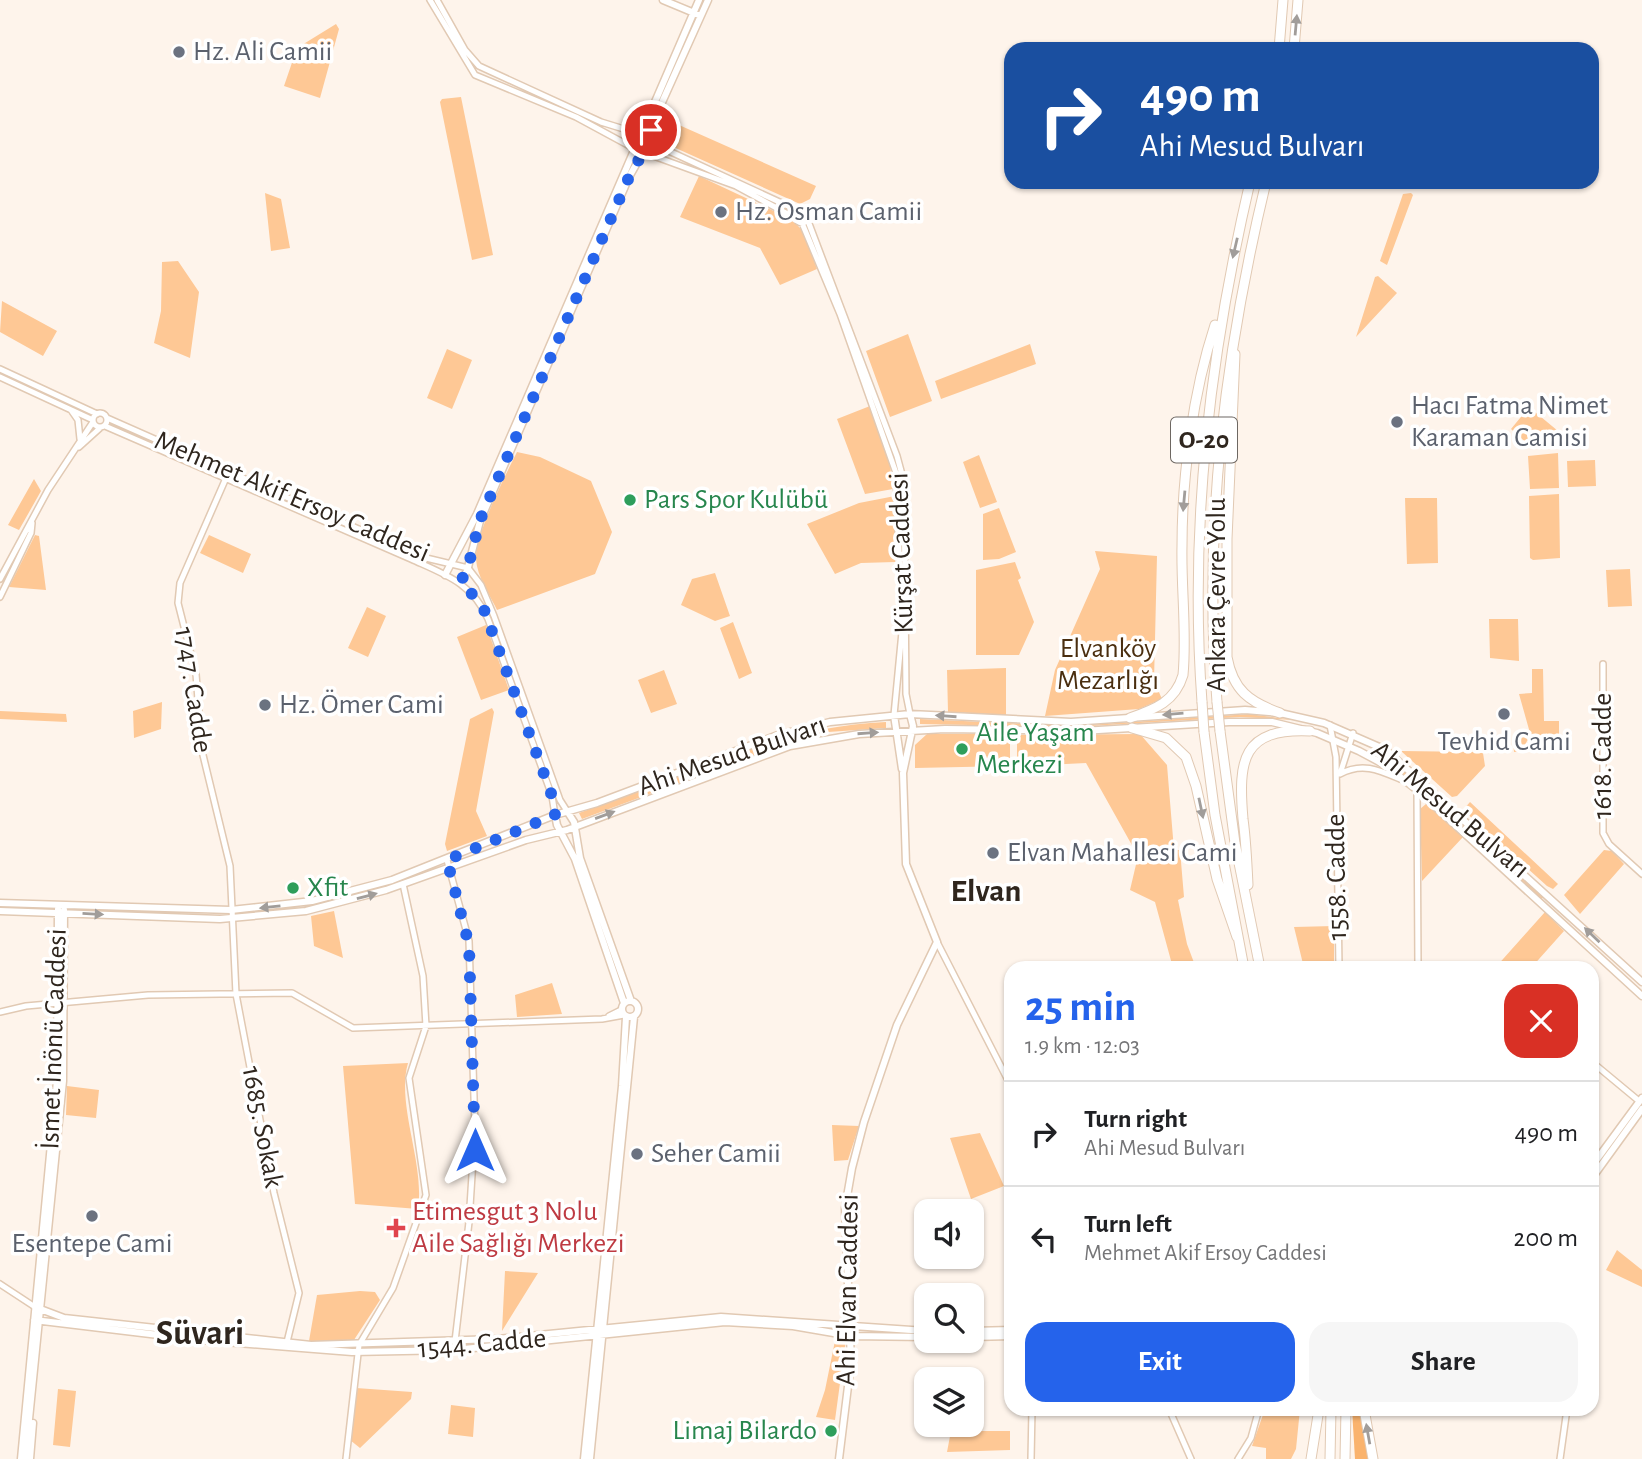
<!DOCTYPE html>
<html lang="en">
<head>
<meta charset="utf-8">
<style>
  :root { --surface:#fff; --page:#f6f6f6; --text:#202124; --muted:#757577; --line:#e0e0e0; --accent:#2563eb }
  body { margin:0; font-family:"Alegreya Sans",sans-serif; background:var(--page); color:var(--text); height:100vh; display:flex; flex-direction:column; font-size:26px; white-space:nowrap }
  * { box-sizing:border-box; margin:0 }
  p { font-size:23px; color:var(--muted) }
  .icon { flex:none; width:38px; height:38px; fill:none; stroke:currentColor; stroke-width:2; stroke-linecap:round; stroke-linejoin:round }
  .map { position:relative; flex:1; overflow:hidden }
  .sheet { position:absolute; left:1004px; top:961px; width:595px; height:455px; display:flex; flex-direction:column; background:var(--surface); border-radius:21px; box-shadow:0 2px 5px #0004 }
  .sheet>* { flex:none }
  .banner { position:absolute; left:1004px; top:42px; width:595px; height:147px; border-radius:21px; box-shadow:0 2px 5px #0004; background:#1a4fa0; color:#fff; overflow:hidden }
  .tools { position:absolute; left:914px; top:1199px; display:grid; gap:14px }
  .tools a { display:grid; place-items:center; width:70px; height:70px; border-radius:14px; background:var(--surface); box-shadow:0 2px 5px #0004; font-size:35px }
  .pin { position:absolute; display:grid; place-items:center; width:60px; height:60px; color:#fff; margin:-30px; border:4px solid #fff; border-radius:50%; box-shadow:0 2px 7px #0007 }
  .me { position:absolute; width:77px; margin:-38px; rotate:0deg; stroke-linejoin:round; filter:drop-shadow(0 0 5px #0008) }
  .turn { display:flex; align-items:center; gap:24px; height:147px; padding:0 21px; font-size:32px }
  .turn .icon { width:91px; height:91px; stroke-width:2.5 }
  .turn b { display:block; font-size:49px; line-height:60px }
  .round { display:grid; place-items:center; flex:none; width:74px; height:74px; border-radius:21px; background:var(--page) }
  .headline { display:flex; align-items:center; justify-content:space-between; height:119px; padding:0 21px }
  h1 { font-size:42px; font-weight:700; line-height:52px; color:var(--accent) }
  .action { display:flex; gap:14px; margin-top:auto; padding:14px 21px }
  .action a { flex:1; height:80px; border-radius:21px; background:var(--accent); color:#fff; font-size:28px; font-weight:700; line-height:80px; text-align:center }
  .action a+a { background:var(--page); color:var(--text) }
  ul { padding:0; list-style:none }
  li { display:flex; align-items:center; gap:21px; height:105px; padding:0 21px; border-top:2px solid var(--line) }
  li div { flex:1 }
  li b { display:block; font-size:26px }
  li em { font-style:normal }
  .map>svg:first-child { display:block }
</style>
</head>
<body>
<div class="map">
<svg width="1642" height="1459" viewBox="0 0 1642 1459">
  <rect width="100%" height="100%" fill="#fef4eb"/>
  <path fill="#fec895" d="M336,24L339,29L320,98L284,86L297,48Z
    M461,97L493,255L472,260L440,102L442,99Z
    M661,117L816,186L810,199L800,204L660,141L656,129Z
    M699,176L793,220L805,234L817,269L780,285L760,248L680,217Z
    M265,193L281,199L290,248L271,251Z
    M1411,193L1413,195L1387,265L1380,261L1403,194Z
    M178,261L199,292L190,358L154,343L161,311L162,262Z
    M1378,276L1397,293L1356,337L1375,277Z
    M2,301L57,331L43,356L0,332Z
    M908,334L932,401L890,417L866,351Z
    M1030,344L1036,364L941,399L935,381Z
    M447,349L472,360L452,409L427,398Z
    M870,406L890,465L893,489L865,494L837,419Z
    M1529,407L1558,431V448H1532L1511,429Z
    M517,452L540,457L591,481L612,532L595,574L497,610C490,595 477,577 476,559C474,537 506,474 517,452Z
    M1558,453L1559,488L1530,489L1528,456Z
    M979,455L997,502L980,508L963,462Z
    M1595,460L1596,486L1568,487L1567,461Z
    M34,479L41,491L19,530L8,525Z
    M1559,494L1560,558L1533,560L1530,558L1529,496Z
    M895,496V562L861,563L835,574L807,524L859,503Z
    M1405,498H1437L1438,563L1407,564Z
    M999,508L1016,552L999,559L983,560V514Z
    M35,535L39,536L46,590L9,587Z
    M209,535L251,554L243,573L200,553Z
    M1095,551L1157,556L1154,681L1162,699L1139,709L1045,716L1055,670L1100,569Z
    M1015,562L1021,578L1018,580L1034,622L1019,655H976V570Z
    M1630,569L1632,606L1608,607L1606,570Z
    M715,573L730,616L715,621L681,605L692,579Z
    M367,607L386,616L368,657L348,648Z
    M1489,619H1518L1519,661L1490,658Z
    M733,622L752,673L739,679L720,628Z
    M486,625L509,690L481,700L457,637Z
    M1006,668V715L948,712L947,670Z
    M1532,669H1543L1544,721H1559V736L1527,741L1522,751L1514,752L1513,739L1530,733L1519,694L1532,693Z
    M664,670L677,704L651,713L638,680Z
    M162,702L161,729L134,738L133,711Z
    M492,708L494,712L476,811L487,836L447,851L445,844L470,719Z
    M0,711L66,714L67,722L0,719Z
    M1249,714L1295,720L1240,717L1074,727L920,724V719L1073,726Z
    M886,722V728L828,732L795,740L582,819L579,813C679,777 778,726 886,722Z
    M927,734H1010V766L915,768V745Z
    M1140,734L1167,765L1174,850H1180L1184,897L1178,900L1187,944L1196,968H1173L1155,902L1130,890L1138,856L1086,763L1046,765L1017,761V735Z
    M1401,751L1476,752L1483,753L1485,766L1457,796L1452,797Z
    M1389,761L1417,781L1544,897L1541,899Z
    M1470,802L1558,884L1553,889L1547,886L1463,810Z
    M1426,804L1463,837L1422,881L1420,809Z
    M1604,850L1612,851L1624,864L1580,914L1564,895Z
    M334,911L343,958L314,946L311,916Z
    M1545,912L1564,931L1531,968H1495Z
    M1334,926V968H1304L1294,927Z
    M552,983L562,1014L517,1017L515,995Z
    M408,1063C396,1105 425,1163 418,1209L355,1204L343,1066Z
    M67,1086L99,1090L96,1118L66,1115Z
    M832,1125L859,1126L848,1160L834,1161Z
    M980,1133L1004,1186L971,1199L950,1138Z
    M1617,1250L1642,1270V1287L1606,1270Z
    M505,1271L538,1273L502,1331Z
    M360,1291L375,1292L380,1300L352,1343L309,1341L317,1295Z
    M836,1336L846,1339L835,1420L816,1417L825,1390Z
    M356,1388L412,1392L411,1399L360,1448L350,1440Z
    M58,1389L76,1391L70,1447L53,1445Z
    M451,1405L475,1408L473,1437L448,1434Z
    M1265,1409H1300L1296,1449L1291,1459H1266V1448L1252,1446Z
    M951,1431H1010V1450L947,1452Z"/>
  <path fill="#fab36d" d="M1352,1409H1362L1371,1459H1355Z"/>
  <g fill="none" stroke-linecap="round" stroke-linejoin="round">
    <g stroke="#e1c9b3" stroke-width="8">
      <path id="tertiary" d="M430,0L475,75L576,117L637,150L736,186L795,218
        M437,0L465,50L479,66L601,122L640,134L658,146L799,211
        M796 217a6 6 0 1 1 12 0a6 6 0 1 1-12 0Z
        M808,221L897,456L904,482L906,694L910,714
        M802,223L840,314L896,473L902,632L894,715
        M0,369L97,414
        M0,377L93,420
        M71,410L78,420L80,439
        M93 420a7 7 0 1 1 14 0a7 7 0 1 1-14 0Z
        M107,418L422,557L468,568L481,585L494,616L560,800L567,811
        M105,426L411,559C444,574 473,583 488,619L552,796L555,815
        M79,447L100,428
        M226,478L180,583L178,603L196,674L202,751L230,866L236,994L274,1193L299,1293L287,1342
        M0,579L48,490L93,422
        M0,597L31,533L32,523
        M1603,664V833L1609,844L1642,874
        M1330,725L1336,757L1339,968
        M1340,774C1362,762 1379,770 1400,779
        M1340,774L1353,733
        M1417,790L1418,968
        M447,860L469,941L475,1128L469,1222L454,1350
        M937,942L1012,1088
        M0,1012L26,1006L148,995L292,993L353,1028L602,1019L624,1015
        M609,1016L621,1010
        M1592,1062L1639,1101
        M0,1284L35,1307
        M1169,1409L1191,1459
        M346,1459L359,1345L393,1288L426,1195L409,1078L426,1026L423,976L403,884
        M1031,1459L1032,1409
        M1238,1459L1251,1438L1259,1409
        M1560,1459L1567,1409"/>
    </g>
    <g stroke="#e1c9b3" stroke-width="9">
      <path id="secondary" d="M663,0L699,15
        M445,575L477,514L699,0
        M460,582L467,571L480,521L629,177L650,140L655,118L708,0
        M894,715L902,769
        M567,811L574,822L580,858L631,1001
        M555,815L557,825L575,859L624,1003
        M0,903L231,910L312,901L392,880L555,815L597,803L778,735L830,722L910,714L1071,722L1245,710L1280,713L1324,723L1386,750L1642,982
        M0,911L220,919L306,911L386,890L526,840L567,830L790,746L859,734L945,729L1082,731L1229,722H1272L1317,733L1359,751L1385,765L1417,790L1642,996
        M622 1009a8 8 0 1 1 16 0a8 8 0 1 1-16 0Z
        M1592,1166L1642,1098
        M1592,1178L1642,1109
        M35,1307L64,1318L311,1345L497,1339L721,1317L926,1331
        M34,1320L200,1340L352,1352L454,1350L725,1322L793,1326L851,1336L926,1337
        M971,1331L1012,1330
        M971,1337L1012,1336
        M21,1459L57,1081L58,909
        M25,1459L63,1081L64,910
        M30,1459L33,1423
        M584,1459L622,1086L626,1017
        M590,1459L634,1017
        M839,1459L851,1362L845,1208L852,1168L864,1122L897,1025L937,942L906,864L903,773L913,726L910,714"/>
    </g>
    <g stroke="#e1c9b3" stroke-width="11">
      <path id="motorway" d="M1279,49L1283,0
        M1294,49L1298,0
        M1235,354L1227,539V657C1233,690 1249,702 1280,713
        M1202,702C1189,525 1210,354 1250,182
        M1217,702C1203,525 1225,353 1266,182
        M1130,718C1155,709 1175,702 1183,675C1187,633 1181,588 1182,546C1182,476 1193,392 1215,325
        M1132,728L1166,738L1186,757L1196,786L1217,879L1237,937
        M1220,731L1235,843L1260,968
        M1204,732L1215,815L1244,968
        M1248,885C1247,863 1246,841 1243,819C1238,760 1242,728 1310,731
        M1364,1409L1373,1459
        M1311,1459L1319,1409
        M1330,1459L1331,1409
        M1345,1459L1346,1409"/>
    </g>
    <use href="#tertiary" stroke="#fff" stroke-width="5"/>
    <use href="#secondary" stroke="#fff" stroke-width="6"/>
    <use href="#motorway" stroke="#fff" stroke-width="9"/>
    <g stroke="#e1c9b3" stroke-width="11" stroke-linecap="butt">
      <path id="motorway-bridge" d="M1202,702L1204,732
        M1217,702L1220,731"/>
    </g>
    <use href="#motorway-bridge" stroke="#fff" stroke-width="9"/>
  </g>
  <defs><path id="oneway-solid" d="M-6-.8H1V-3.2L6.5 0L1 3.2V.8H-6Z" transform="scale(1.75)"/></defs>
  <g fill="#a19d9a">
    <use href="#oneway-solid" transform="translate(1296 25) rotate(-85)"/>
    <use href="#oneway-solid" transform="translate(1235 248) rotate(103)"/>
    <use href="#oneway-solid" transform="translate(1184 501) rotate(95)"/>
    <use href="#oneway-solid" transform="translate(1173 714) rotate(175)"/>
    <use href="#oneway-solid" transform="translate(946 716) rotate(-176)"/>
    <use href="#oneway-solid" transform="translate(868 733) rotate(-4)"/>
    <use href="#oneway-solid" transform="translate(1201 808) rotate(78)"/>
    <use href="#oneway-solid" transform="translate(605 815) rotate(-20)"/>
    <use href="#oneway-solid" transform="translate(367 896) rotate(-15)"/>
    <use href="#oneway-solid" transform="translate(270 907) rotate(174)"/>
    <use href="#oneway-solid" transform="translate(93 914) rotate(3)"/>
    <use href="#oneway-solid" transform="translate(1592 935) rotate(-136)"/>
    <use href="#oneway-solid" transform="translate(1368 1434) rotate(-100)"/>
  </g>
  <g fill="none" stroke-linecap="round" stroke-linejoin="round">
    <path stroke="#2563eb" stroke-width="12" stroke-dasharray="0 21.6" d="M475,1150L469,945L447,860L555,815L552,796L482,604L460,582L467,571L480,520L629,177L650,140L651,130"/>
  </g>
  <g fill="#6b7280" stroke="#fff" stroke-width="2.5">
    <circle cx="179" cy="52" r="7"/>
    <circle cx="721" cy="212" r="7"/>
    <circle cx="1397" cy="422" r="7"/>
    <circle cx="265" cy="705" r="7"/>
    <circle cx="1504" cy="714" r="7"/>
    <circle cx="993" cy="853" r="7"/>
    <circle cx="637" cy="1154" r="7"/>
    <circle cx="92" cy="1216" r="7"/>
  </g>
  <g fill="#2e9e5b" stroke="#fff" stroke-width="2.5">
    <circle cx="630" cy="500" r="7"/>
    <circle cx="962" cy="749" r="7"/>
    <circle cx="293" cy="888" r="7"/>
    <circle cx="831" cy="1431" r="7"/>
  </g>
  <path fill="#e0444e" stroke="#fff" stroke-width="2.5" d="M392.5 1217.5h7v7h7v7h-7v7h-7v-7h-7v-7h7z"/>
  <g text-anchor="middle" dominant-baseline="central" stroke-width="7" stroke-linejoin="round" paint-order="stroke">
    <rect fill="#fff" stroke="#6d6762" stroke-width="2" x="1171" y="417.5" width="66" height="45" rx="5"/>
    <g font-size="26" font-weight="bold" fill="#2f261e">
      <text x="1204" y="440">O-20</text>
    </g>
    <g font-size="28" fill="#5b616d" stroke="#fff" text-anchor="start">
      <text x="193" y="52">Hz. Ali Camii</text>
      <text x="735" y="212">Hz. Osman Camii</text>
      <text x="1411" y="406">Hacı Fatma Nimet<tspan x="1411" dy="32">Karaman Camisi</tspan></text>
      <text x="279" y="705">Hz. Ömer Cami</text>
      <text x="1504" y="742" text-anchor="middle">Tevhid Cami</text>
      <text x="1007" y="853">Elvan Mahallesi Cami</text>
      <text x="651" y="1154">Seher Camii</text>
      <text x="92" y="1244" text-anchor="middle">Esentepe Cami</text>
    </g>
    <g font-size="28" fill="#2f261e" stroke="#fff">
      <text transform="translate(292 497) rotate(23)">Mehmet Akif Ersoy Caddesi</text>
      <text transform="translate(902 553) rotate(-92)">Kürşat Caddesi</text>
      <text transform="translate(1217 595) rotate(-90)">Ankara Çevre Yolu</text>
      <text transform="translate(193 690) rotate(81)">1747. Cadde</text>
      <text transform="translate(732 756) rotate(-19)">Ahi Mesud Bulvarı</text>
      <text transform="translate(1603 756) rotate(-90)">1618. Cadde</text>
      <text transform="translate(1450 810) rotate(40)">Ahi Mesud Bulvarı</text>
      <text transform="translate(1337 877) rotate(-91)">1558. Cadde</text>
      <text transform="translate(54 1039) rotate(-88)">İsmet İnönü Caddesi</text>
      <text transform="translate(262 1127) rotate(79)">1685. Sokak</text>
      <text transform="translate(848 1290) rotate(-89)">Ahi Elvan Caddesi</text>
      <text transform="translate(482 1344) rotate(-5)">1544. Cadde</text>
    </g>
    <g font-size="28" fill="#27864d" stroke="#fff" text-anchor="start">
      <text x="644" y="500">Pars Spor Kulübü</text>
      <text x="976" y="733">Aile Yaşam<tspan x="976" dy="32">Merkezi</tspan></text>
      <text x="307" y="888">Xfit</text>
      <text x="817" y="1431" text-anchor="end">Limaj Bilardo</text>
    </g>
    <g font-size="28" fill="#4a2e0f" stroke="#fff">
      <text x="1108" y="649">Elvanköy<tspan x="1108" dy="32">Mezarlığı</tspan></text>
    </g>
    <g font-size="28" fill="#be3a42" stroke="#fff" text-anchor="start">
      <text x="412" y="1212">Etimesgut 3 Nolu<tspan x="412" dy="32">Aile Sağlığı Merkezi</tspan></text>
    </g>
    <g font-size="32" font-weight="bold" fill="#2f261e" stroke="#fff">
      <text x="986" y="891">Elvan</text>
    </g>
    <g font-size="35" font-weight="bold" fill="#2f261e" stroke="#fff">
      <text x="200" y="1333">Süvari</text>
    </g>
  </g>
</svg>
<div class="tools">
<a><svg class="icon" aria-label="sound" viewBox="0 0 24 24"><path d="M4 9h4l5-4v14l-5-4H4zM17 9q2 3 0 6"/></svg></a>
<a><svg class="icon" aria-label="search" viewBox="0 0 24 24"><circle cx="10" cy="10" r="6"/><path d="M15 15l6 6"/></svg></a>
<a><svg class="icon" aria-label="layers" viewBox="0 0 24 24"><path d="M12 4l9 5-9 5-9-5zM3 14l9 5 9-5"/></svg></a>
</div>
<div class="pin" style="left:651px;top:130px;background:#d93025"><svg class="icon" aria-label="arrive" viewBox="0 0 24 24"><path d="M6 21V4h12l-3 4 3 4H6"/></svg></div>
<svg class="me" style="left:475px;top:1150px" viewBox="-20 -20 40 40"><path d="M0-17L14 15 0 8-14 15z" fill="#2563eb" stroke="#fff" stroke-width="4"/></svg>
<div class="banner">
<div class="turn"><svg class="icon" aria-label="right" viewBox="0 0 24 24"><path d="M7 20v-9h11M14 6l5 5-5 5"/></svg><div><b>490 m</b>Ahi Mesud Bulvarı</div></div>
</div>
<section class="sheet">
<div class="headline"><div><h1>25 min</h1><p>1.9 km · 12:03</p></div><a class="round" style="background:#d93025;color:#fff"><svg class="icon" aria-label="close" viewBox="0 0 24 24"><path d="M6 6l12 12M18 6L6 18"/></svg></a></div>
<ul>
<li><svg class="icon" aria-label="right" viewBox="0 0 24 24"><path d="M7 20v-9h11M14 6l5 5-5 5"/></svg><div><b>Turn right</b><p>Ahi Mesud Bulvarı</p></div><em>490 m</em></li>
<li><svg class="icon" aria-label="left" viewBox="0 0 24 24"><path d="M17 20v-9H6M10 6l-5 5 5 5"/></svg><div><b>Turn left</b><p>Mehmet Akif Ersoy Caddesi</p></div><em>200 m</em></li>
</ul>
<div class="action"><a>Exit</a><a>Share</a></div>
</section>
</div>
</body>
</html>
